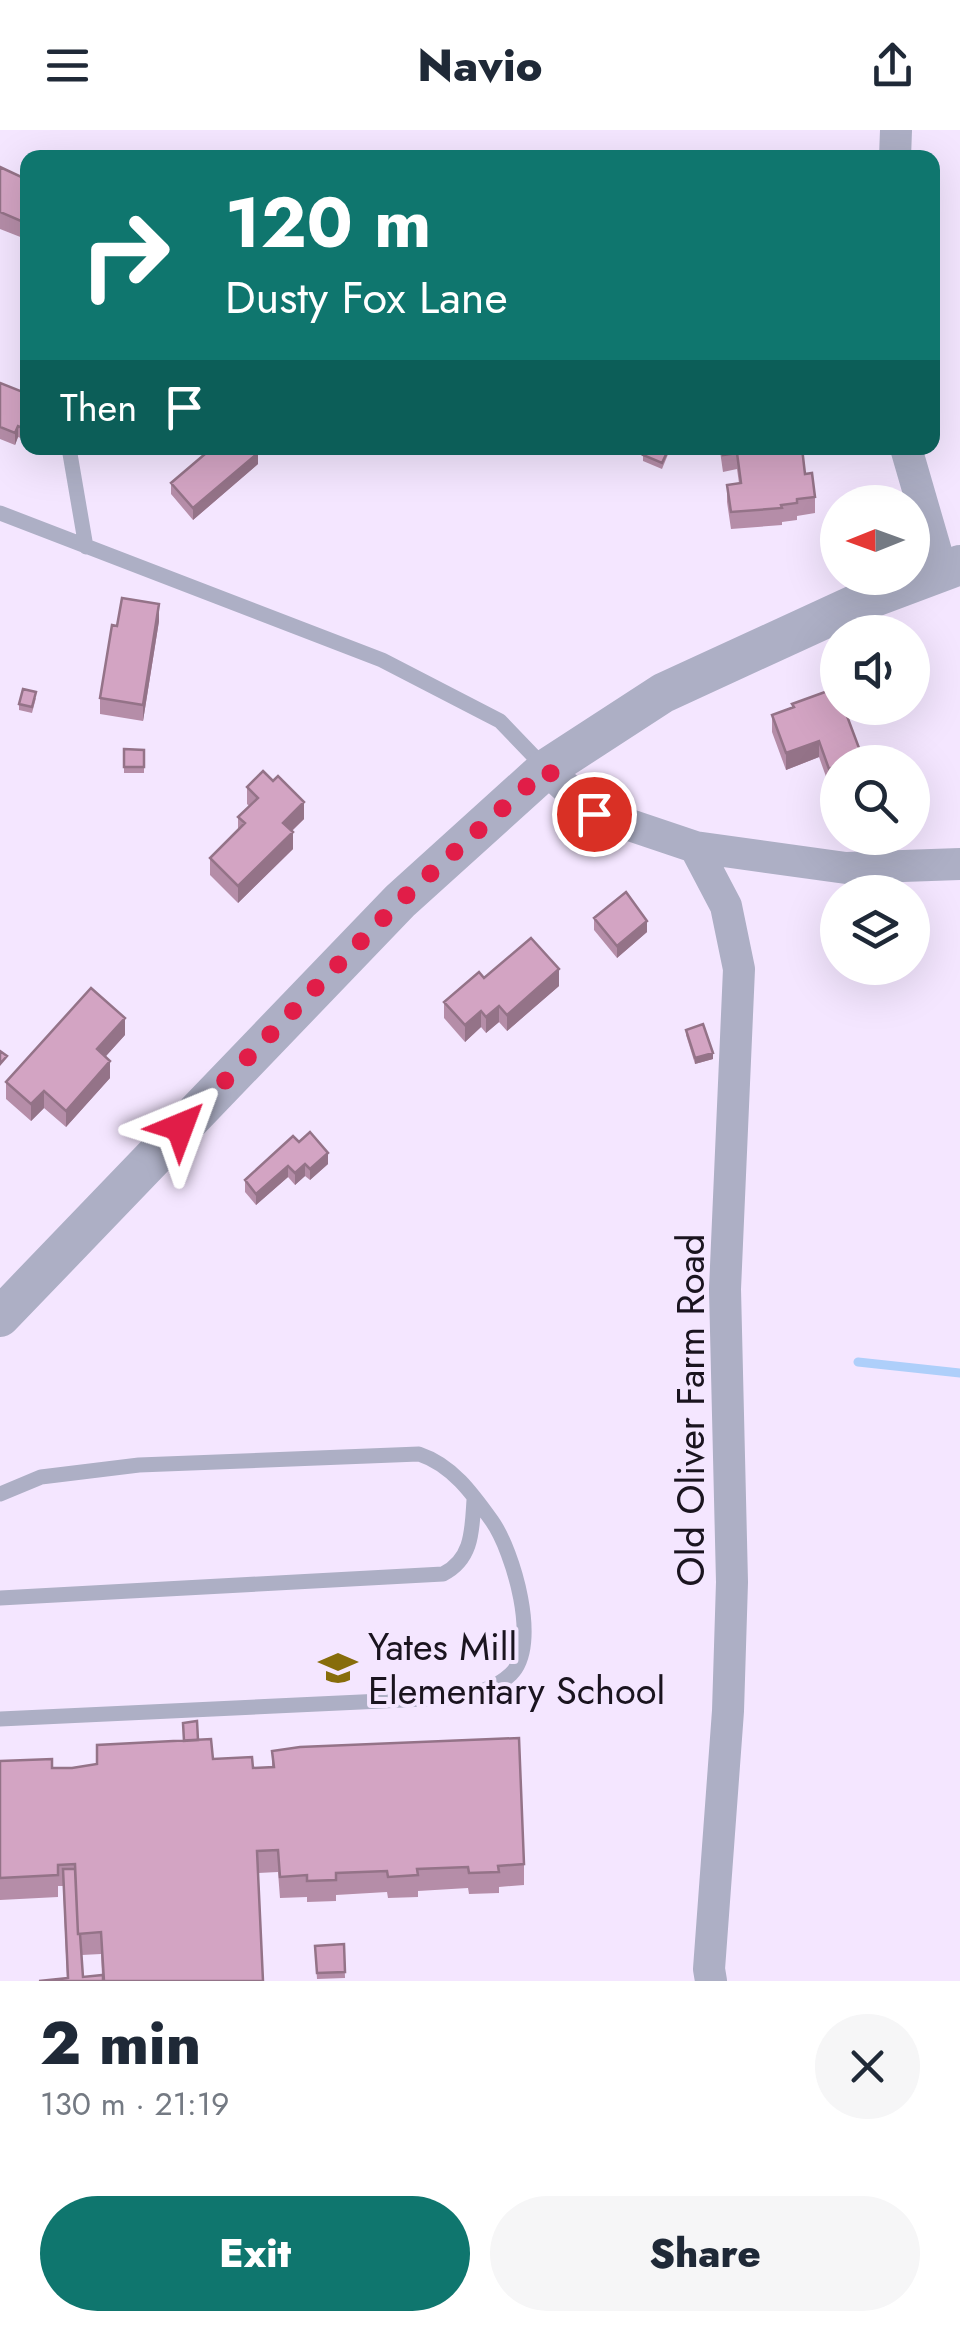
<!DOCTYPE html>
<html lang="en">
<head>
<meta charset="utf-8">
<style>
  :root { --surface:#fff; --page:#f6f6f7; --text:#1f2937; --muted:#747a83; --accent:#0f766e }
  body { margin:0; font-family:Jost,sans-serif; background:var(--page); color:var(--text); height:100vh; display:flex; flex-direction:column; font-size:38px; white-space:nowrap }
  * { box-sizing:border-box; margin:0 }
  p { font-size:32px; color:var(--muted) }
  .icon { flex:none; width:55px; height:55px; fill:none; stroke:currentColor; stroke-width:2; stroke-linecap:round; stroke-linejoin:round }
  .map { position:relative; height:1851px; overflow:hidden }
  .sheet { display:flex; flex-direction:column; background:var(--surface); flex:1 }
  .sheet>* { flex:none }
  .top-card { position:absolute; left:20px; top:20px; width:920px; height:305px; border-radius:20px; box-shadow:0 10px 40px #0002; background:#0f766e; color:#fff; overflow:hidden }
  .needle { width:65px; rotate:269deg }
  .tools { position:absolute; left:820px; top:355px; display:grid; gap:20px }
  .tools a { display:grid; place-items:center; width:110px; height:110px; border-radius:50%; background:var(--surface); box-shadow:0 10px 40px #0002; font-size:50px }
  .pin { position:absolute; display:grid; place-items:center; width:85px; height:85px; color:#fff; margin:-42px; border:5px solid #fff; border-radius:50%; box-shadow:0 2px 10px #0007 }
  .me { position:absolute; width:110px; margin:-55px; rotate:44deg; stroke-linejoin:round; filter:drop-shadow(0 0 8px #0008) }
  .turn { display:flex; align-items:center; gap:35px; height:210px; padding:0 40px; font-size:45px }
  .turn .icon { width:130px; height:130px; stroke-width:2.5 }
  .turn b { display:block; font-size:70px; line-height:85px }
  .then { display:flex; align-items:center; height:95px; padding:0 40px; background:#0003; gap:20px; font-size:38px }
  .round { display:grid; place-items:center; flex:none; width:105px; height:105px; border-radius:52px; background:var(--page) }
  .overview { display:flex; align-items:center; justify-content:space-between; height:170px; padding:0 40px }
  h1 { font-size:60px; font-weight:800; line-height:75px }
  .action { display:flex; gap:20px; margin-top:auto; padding:20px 40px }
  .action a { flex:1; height:115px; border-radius:60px; background:var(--accent); color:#fff; font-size:40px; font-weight:800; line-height:115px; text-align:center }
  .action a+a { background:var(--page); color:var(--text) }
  header { display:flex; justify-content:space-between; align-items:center; height:130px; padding:0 40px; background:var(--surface); font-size:45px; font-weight:800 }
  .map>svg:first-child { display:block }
</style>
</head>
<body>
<header><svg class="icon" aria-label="menu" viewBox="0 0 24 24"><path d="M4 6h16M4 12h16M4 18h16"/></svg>Navio<svg class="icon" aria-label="share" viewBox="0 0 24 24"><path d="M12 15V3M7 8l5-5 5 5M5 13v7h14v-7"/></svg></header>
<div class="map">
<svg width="960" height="1851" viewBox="0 0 960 1851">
  <rect width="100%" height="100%" fill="#f4e6ff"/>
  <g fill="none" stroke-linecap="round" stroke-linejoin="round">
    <path stroke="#aecffa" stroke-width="9" d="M858,1232L960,1243"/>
    <path stroke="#adafc5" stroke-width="15" d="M69,318L86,417
      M0,383L382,530L500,591L546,639
      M0,1364L41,1347L139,1335L419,1324C452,1335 472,1363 492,1391C513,1421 541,1515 511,1544C492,1562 470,1564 446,1568L0,1589
      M0,1468L443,1444C473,1429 472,1399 474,1370"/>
    <path stroke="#adafc5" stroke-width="32" d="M895,28L896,0
      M906,318L942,442
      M546,639L594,683L695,717L846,738L960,734
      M695,717L726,776L739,839L725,1159L732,1452L728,1581L709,1839L711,1851"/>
    <path stroke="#adafc5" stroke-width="40" d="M0,1187L400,771L546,639L663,563L861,472L960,435"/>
  </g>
  <path fill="#b58da8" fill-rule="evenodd" d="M0,37L28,50V110L0,99Z
    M0,253L28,264V311L18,307L15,315L0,309Z
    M712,318H802L805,344L815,367V383L797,386V390L782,392V395L731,399L727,372V355L739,353L737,339L723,342L720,321L713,322Z
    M669,322L662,339L643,331V325Z
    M258,334L193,390L171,364V353Z
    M159,491L143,591L100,584V568L117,496Z
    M36,568L32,583L19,580V574Z
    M792,574L862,632L829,655L819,627L786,640L772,602V585L792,578Z
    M124,619L144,620V643H124Z
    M247,657L304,689L292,701L293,719L238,773L210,745V728L238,700V687L249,676L247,674Z
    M594,788L647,802L617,828L594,800Z
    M484,848L559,856L507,901L499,892L486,903L481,897L465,912L444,888V872Z
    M686,900L713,929L695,934L686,905Z
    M125,905L105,927L110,948L66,997L44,978L31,991L6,969V952Z
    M299,1012L328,1034L310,1050L305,1046L295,1055L288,1047L256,1075L245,1062V1050Z
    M198,1610L213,1629L253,1638L272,1637V1621L524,1734V1755L499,1757V1763L469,1764L468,1758L418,1761V1767L388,1768L387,1762L336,1765V1771L307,1772V1767L280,1768L278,1742L258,1743L263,1851L67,1848L63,1756H58V1767L0,1770V1631L52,1638H72L97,1634V1615ZM101,1824L102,1846L83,1847L82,1825Z
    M344,1814L345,1848L317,1849L315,1816Z"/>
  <path fill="#947388" d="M18,296V307L15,315V303Z
    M258,323V334L193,390V378Z
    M159,474V491L143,591V575Z
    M819,611V627L786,640V623Z
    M862,626V632H845Z
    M838,635V652L829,655V639Z
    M304,672V689L283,709V693Z
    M293,702V719L238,773V756Z
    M647,791V802L617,828V816Z
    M559,839V856L507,901V885Z
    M499,876V892L486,903V887Z
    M481,881V897L465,912V895Z
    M125,888V905L97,936V919Z
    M713,923V929L695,934V928Z
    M110,931V948L66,997V981Z
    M44,961V978L31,991V974Z
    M328,1023V1034L310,1050V1039Z
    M305,1034V1046L295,1055V1043Z
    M288,1036V1047L256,1075V1064Z"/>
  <path fill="#d3a4c3" stroke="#947388" stroke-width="2.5" d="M0,37L28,50V94L0,82Z
    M0,253L28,264V300L18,296L15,303L0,297Z
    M212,318H254L258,323L193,378L171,353Z
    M647,318H669L662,333L643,325Z
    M722,318H802L805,344L812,343L815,367L797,369V373L781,375L782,378L731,382L727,355L741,353L737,323L723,325Z
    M122,468L159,474L143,575L100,568L112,495L117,496Z
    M836,558L838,578H844L862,626L845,632H838V635L829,639L819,611L786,623L772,585L794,577L792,574Z
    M23,559L36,562L32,577L19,574Z
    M124,619L144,620V637H124Z
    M263,641L273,651L278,646L304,672L283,693L293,702L238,756L210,728L245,693L238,687L258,668L247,657Z
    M626,762L647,791L617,816L594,788Z
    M531,808L559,839L507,885L499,876L486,887L481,881L465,895L444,872L479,842L484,848Z
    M91,858L125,888L97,919L110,931L66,981L44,961L31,974L6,952Z
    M703,894L713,923L695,928L686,900Z
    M0,921L7,926L0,934Z
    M310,1002L328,1023L310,1039L305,1034L295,1043L288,1036L256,1064L245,1050L293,1006L299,1012Z
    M197,1591L198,1610L184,1611L183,1593Z
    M519,1608L524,1734L498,1736L499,1742L469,1743L468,1737L417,1739L418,1745L388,1747L387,1741L336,1743V1750L307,1751V1745L280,1747L278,1720L257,1721L263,1851H104L101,1802L78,1804L75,1734L58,1735V1745L0,1748V1631L52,1629V1638H72L97,1634V1615L211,1609L213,1629L252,1627L253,1638L274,1637L272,1621L300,1617Z
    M63,1739H75L78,1804H80L83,1847L103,1845V1851H39L68,1848Z
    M344,1814L345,1842L317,1843L315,1816Z"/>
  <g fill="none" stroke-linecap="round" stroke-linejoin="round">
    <path stroke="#e11d48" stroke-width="18" stroke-dasharray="0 32.4" d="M180,997L400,771L546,639L594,684"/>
  </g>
  <defs>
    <g id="school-bare" transform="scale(3)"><path d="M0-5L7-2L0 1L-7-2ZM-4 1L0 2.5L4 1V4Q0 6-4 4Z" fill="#876c0b" stroke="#f4e6ff" stroke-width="2.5" paint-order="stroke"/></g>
  </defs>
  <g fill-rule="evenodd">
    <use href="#school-bare" x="338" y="1538"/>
  </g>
  <g text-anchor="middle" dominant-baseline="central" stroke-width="8" stroke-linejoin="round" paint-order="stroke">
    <g font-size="38" fill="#1a141f" stroke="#f4e6ff">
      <text transform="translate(690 1280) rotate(-90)">Old Oliver Farm Road</text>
    </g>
    <g font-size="38" fill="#1a141f" stroke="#f4e6ff" text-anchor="start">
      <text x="368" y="1516">Yates Mill<tspan x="368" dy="44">Elementary School</tspan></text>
    </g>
  </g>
</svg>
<div class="tools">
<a><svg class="needle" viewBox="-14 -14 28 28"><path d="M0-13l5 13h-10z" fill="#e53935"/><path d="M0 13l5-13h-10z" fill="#747a83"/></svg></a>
<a><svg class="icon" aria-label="sound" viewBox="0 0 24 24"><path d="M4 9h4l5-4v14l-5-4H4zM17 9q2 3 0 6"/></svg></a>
<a><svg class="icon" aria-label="search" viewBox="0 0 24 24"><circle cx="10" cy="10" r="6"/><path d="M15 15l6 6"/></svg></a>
<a><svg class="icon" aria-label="layers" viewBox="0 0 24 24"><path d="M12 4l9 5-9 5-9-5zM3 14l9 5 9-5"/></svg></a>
</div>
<div class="pin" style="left:594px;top:684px;background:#d93025"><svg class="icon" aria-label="arrive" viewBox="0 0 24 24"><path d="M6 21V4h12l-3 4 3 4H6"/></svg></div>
<svg class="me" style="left:180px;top:997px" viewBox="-20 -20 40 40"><path d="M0-17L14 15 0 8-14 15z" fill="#e11d48" stroke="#fff" stroke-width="4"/></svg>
<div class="top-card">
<div class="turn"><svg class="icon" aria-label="right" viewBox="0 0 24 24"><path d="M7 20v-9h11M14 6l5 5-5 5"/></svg><div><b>120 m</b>Dusty Fox Lane</div></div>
<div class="then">Then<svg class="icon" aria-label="arrive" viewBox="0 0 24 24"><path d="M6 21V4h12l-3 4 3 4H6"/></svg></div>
</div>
</div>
<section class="sheet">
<div class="overview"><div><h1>2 min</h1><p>130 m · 21:19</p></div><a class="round"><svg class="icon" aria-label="close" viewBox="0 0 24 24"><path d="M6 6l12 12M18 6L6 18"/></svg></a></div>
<div class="action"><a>Exit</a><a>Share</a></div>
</section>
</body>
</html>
